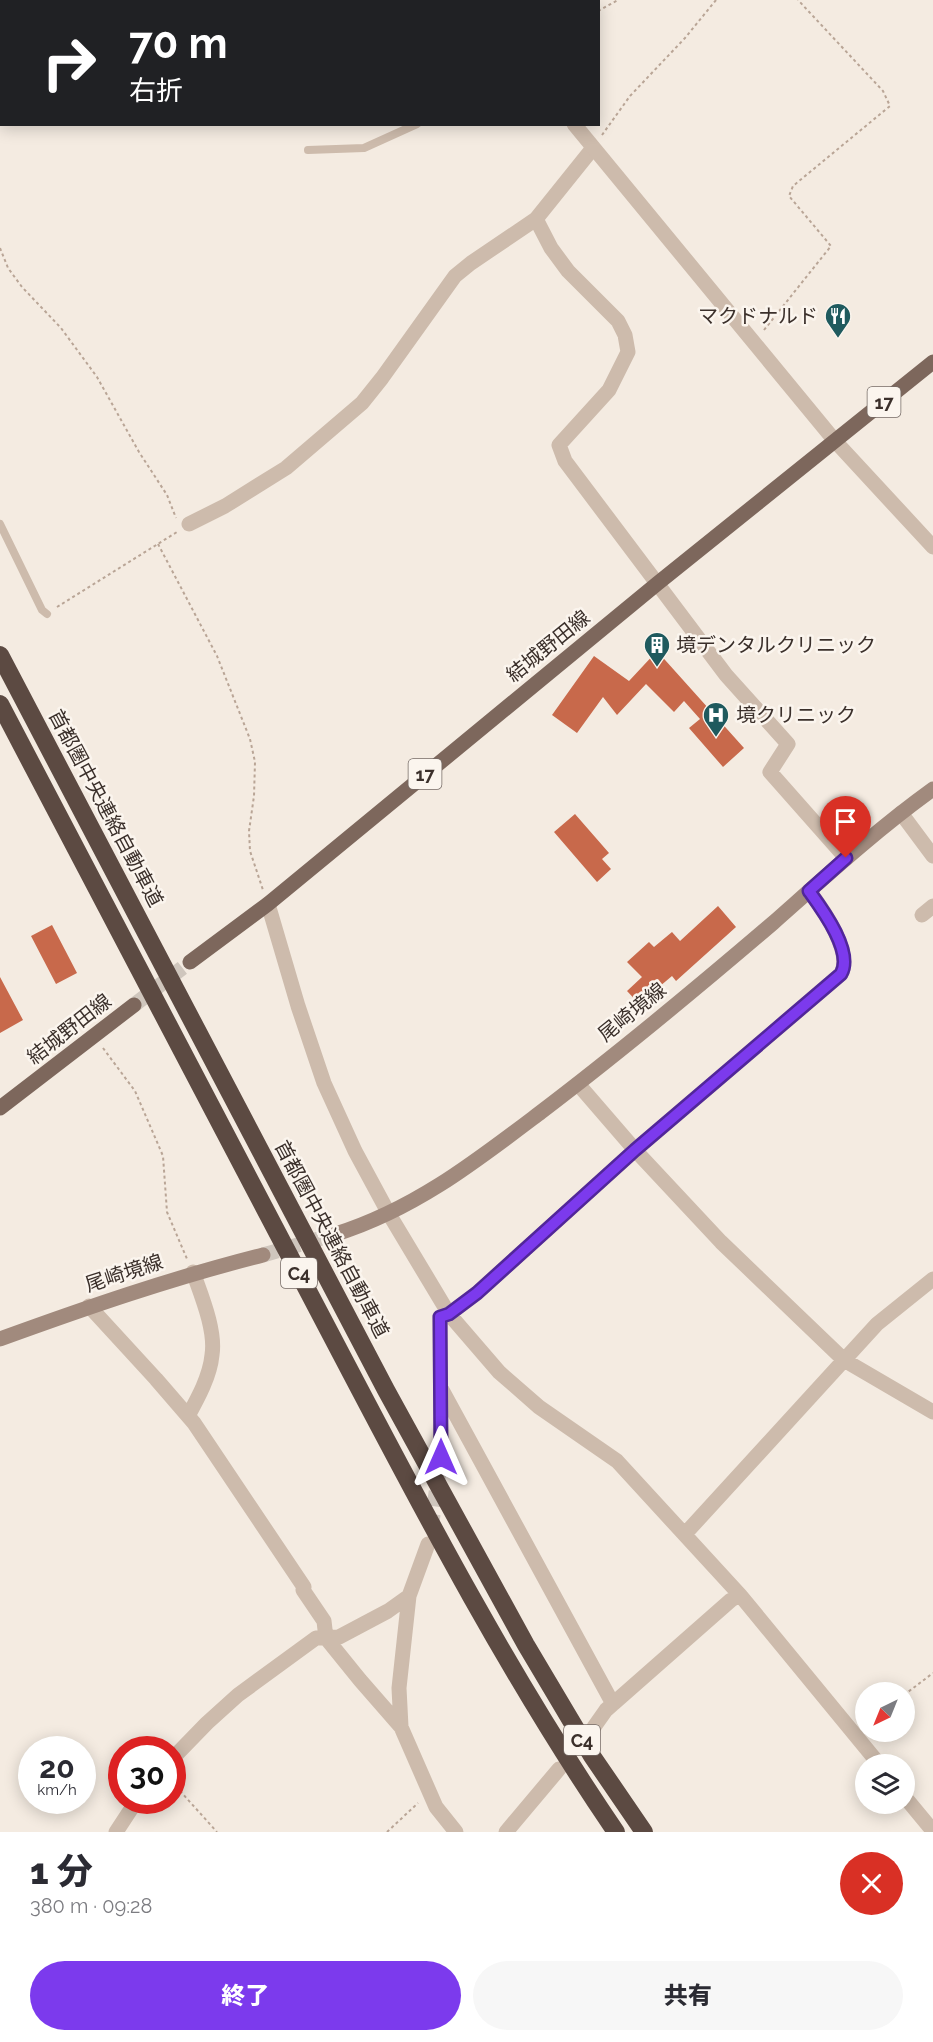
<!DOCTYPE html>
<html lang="ja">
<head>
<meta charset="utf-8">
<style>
  :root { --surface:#fff; --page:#f7f7f7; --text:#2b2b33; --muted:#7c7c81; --accent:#7c3aed }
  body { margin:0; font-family:Raleway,"Noto Sans JP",sans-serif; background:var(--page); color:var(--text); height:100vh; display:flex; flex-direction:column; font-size:22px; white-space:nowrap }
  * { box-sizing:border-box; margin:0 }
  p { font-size:20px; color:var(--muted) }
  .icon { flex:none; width:33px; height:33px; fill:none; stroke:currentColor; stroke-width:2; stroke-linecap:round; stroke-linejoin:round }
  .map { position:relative; height:1832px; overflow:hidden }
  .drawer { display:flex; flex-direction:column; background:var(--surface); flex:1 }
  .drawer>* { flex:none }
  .banner { position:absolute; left:0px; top:0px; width:600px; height:126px; box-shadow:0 3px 15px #0003; background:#202124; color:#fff; overflow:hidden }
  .needle { width:39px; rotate:223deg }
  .tools { position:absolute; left:855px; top:1682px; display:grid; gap:12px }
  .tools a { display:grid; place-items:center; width:60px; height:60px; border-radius:50%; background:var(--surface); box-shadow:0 3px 15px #0003; font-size:30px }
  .speed { position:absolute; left:18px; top:1736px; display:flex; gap:12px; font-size:30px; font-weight:700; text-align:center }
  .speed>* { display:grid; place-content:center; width:78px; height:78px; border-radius:50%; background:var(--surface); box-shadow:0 3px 15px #0003; line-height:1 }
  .speed small { font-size:15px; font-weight:400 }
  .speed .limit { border:9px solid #d22; background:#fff; color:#111 }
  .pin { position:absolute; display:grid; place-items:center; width:51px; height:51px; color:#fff; margin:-62px -26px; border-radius:50% 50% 50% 0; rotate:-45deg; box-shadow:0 0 6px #0007 }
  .pin .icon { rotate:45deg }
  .me { position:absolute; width:66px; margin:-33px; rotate:0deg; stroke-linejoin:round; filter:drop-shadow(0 0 4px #0008) }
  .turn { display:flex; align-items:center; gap:21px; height:126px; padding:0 30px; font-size:27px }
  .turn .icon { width:78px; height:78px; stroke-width:2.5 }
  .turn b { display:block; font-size:42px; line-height:51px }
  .round { display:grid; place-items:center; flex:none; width:63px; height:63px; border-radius:32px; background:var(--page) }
  .headline { display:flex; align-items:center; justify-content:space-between; height:102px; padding:0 30px }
  h1 { font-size:36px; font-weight:800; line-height:45px }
  .action { display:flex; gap:12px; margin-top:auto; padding:12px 30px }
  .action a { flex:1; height:69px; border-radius:36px; background:var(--accent); color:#fff; font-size:24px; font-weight:800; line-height:69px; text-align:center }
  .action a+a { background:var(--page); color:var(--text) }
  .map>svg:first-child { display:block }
</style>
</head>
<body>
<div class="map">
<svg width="933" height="1832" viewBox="0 0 933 1832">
  <rect width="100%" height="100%" fill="#f4ebe1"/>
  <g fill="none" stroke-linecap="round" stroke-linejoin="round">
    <path stroke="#7fb0b2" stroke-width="4.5" d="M53,2L60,0
      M312,2L316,0
      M0,13H2"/>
  </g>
  <path fill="#c8694b" d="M657,651L744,748L723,767L689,728L700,719L684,701L674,712L646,684L617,715L603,697L577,733L552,715L594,656L629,681Z
    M575,814L609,853L602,859L611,869L597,882L554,832Z
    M718,906L736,927L676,981L672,976L653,992L655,994L642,1007L627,991L642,977L627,962L649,942L654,947L672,932L680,941Z
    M52,925L77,973L56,984L31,936Z
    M0,977L23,1020L0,1033Z"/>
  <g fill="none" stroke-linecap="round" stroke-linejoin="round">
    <path stroke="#cfc6bd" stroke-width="15" stroke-dasharray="15 8" stroke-linecap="butt" d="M431,1529L441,1457"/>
    <path stroke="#cfc6bd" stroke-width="15" stroke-dasharray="15 8" stroke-linecap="butt" d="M263,1255L336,1234"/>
    <path stroke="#cfc6bd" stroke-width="15" stroke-dasharray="15 8" stroke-linecap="butt" d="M134,1005L190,962"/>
    <path stroke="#b9a596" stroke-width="2" stroke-dasharray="3 3" stroke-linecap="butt" d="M598,11L618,0
      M602,135L630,96L685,38L716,0
      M0,248L8,268L22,287L61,328L97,377L139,452L167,495L176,518
      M764,330L831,246L789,196L793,186L890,106L883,91L798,0
      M158,544L217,656L250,739L255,762L254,796L249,831L250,851L263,890
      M57,607L177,532
      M103,1048L135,1091L163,1156L167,1212L187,1259
      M904,1695L933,1673
      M172,1782L217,1832
      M387,1832L418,1803"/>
    <path stroke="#cdbbac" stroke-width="8" d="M308,150L364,148L417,124
      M0,524L42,610L47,614"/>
    <path stroke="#cdbbac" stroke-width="15" d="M536,219L551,248L568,271L618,321L625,335L628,352L609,390L559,445L565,461L726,675L788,744L770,772L846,858
      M189,524L225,506L286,468L362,403L382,378L455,276L471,263L536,219L593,148
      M901,813L933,856
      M268,904L298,1006L324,1083L355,1151L389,1214L449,1314L499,1372L539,1407L617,1461L740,1595L879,1764
      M922,915L933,906
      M578,1084L635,1150L721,1242L844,1360L933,1412
      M89,1306L156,1379L194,1423L304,1587L303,1590L324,1621L326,1638L360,1680L401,1727
      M441,1388L613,1704
      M188,1416C198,1398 210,1376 212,1355C216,1330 201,1295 193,1272
      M441,1457L440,1317L449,1314L477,1293L635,1150L841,974C853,952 823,909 809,891
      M685,1534L877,1324L933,1279
      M428,1544L409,1596L399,1688L401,1727L436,1807L456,1832
      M594,1727L606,1710L731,1600L740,1595
      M172,1759L207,1723L238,1695L316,1638L339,1637L388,1611L409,1596
      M904,1796L933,1831
      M116,1832L137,1800
      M506,1832L559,1769"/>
    <path stroke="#cdbbac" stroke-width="15" d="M472,0L473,2
      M103,2L110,0
      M0,22H2
      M574,124L835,441L933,547"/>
    <path stroke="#a18a7d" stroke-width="15" d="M336,1234C415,1209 475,1162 541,1112C620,1052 697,988 773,923C825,877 876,830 933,789
      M0,1339C88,1307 172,1278 263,1255"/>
    <path stroke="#7d675c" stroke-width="15" d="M190,962L268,904L658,583L933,362
      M0,1108L134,1005"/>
    <path stroke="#5c4a42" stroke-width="18" d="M0,655L386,1390L526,1645L592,1756L644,1832
      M0,704C106,906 212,1108 318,1310C411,1487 503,1667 616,1832"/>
  </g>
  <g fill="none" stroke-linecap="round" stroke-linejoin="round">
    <g stroke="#51269a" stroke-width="15">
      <path id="route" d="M441,1457L440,1317L449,1314L477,1293L635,1150L841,974C854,952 822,909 809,891L846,858"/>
    </g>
    <use href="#route" stroke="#7c3aed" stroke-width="10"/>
  </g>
  <defs>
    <g id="restaurant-pin" transform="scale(1.35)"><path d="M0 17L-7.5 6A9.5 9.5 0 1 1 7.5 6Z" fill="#1f5a5e" stroke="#fbf5ee"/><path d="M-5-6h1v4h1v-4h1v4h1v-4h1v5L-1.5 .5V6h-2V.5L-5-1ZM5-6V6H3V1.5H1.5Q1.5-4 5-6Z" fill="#fff"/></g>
    <g id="building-pin" transform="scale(1.35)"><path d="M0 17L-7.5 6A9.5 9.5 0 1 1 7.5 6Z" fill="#1f5a5e" stroke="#fbf5ee"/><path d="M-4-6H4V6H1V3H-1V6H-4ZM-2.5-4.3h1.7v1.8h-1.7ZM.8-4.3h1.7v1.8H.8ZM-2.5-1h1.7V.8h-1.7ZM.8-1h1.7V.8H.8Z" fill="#fff"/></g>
    <g id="hospital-pin" transform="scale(1.35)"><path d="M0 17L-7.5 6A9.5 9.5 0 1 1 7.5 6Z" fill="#1f5a5e" stroke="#fbf5ee"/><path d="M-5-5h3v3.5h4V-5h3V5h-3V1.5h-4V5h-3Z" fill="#fff"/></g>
  </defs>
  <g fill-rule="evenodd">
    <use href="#restaurant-pin" x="838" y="316"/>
    <use href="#building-pin" x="657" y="645"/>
    <use href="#hospital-pin" x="716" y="715"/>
  </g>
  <g text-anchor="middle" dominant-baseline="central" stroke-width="5" stroke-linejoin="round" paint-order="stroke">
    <g fill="#fbf5ee" stroke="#756b66" stroke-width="1.5">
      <rect x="867.5" y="387" width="33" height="30" rx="4.5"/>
      <rect x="408.5" y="759" width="33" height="30" rx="4.5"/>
      <rect x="281" y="1258" width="36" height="30" rx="4.5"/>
      <rect x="564" y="1725" width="36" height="30" rx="4.5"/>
    </g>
    <g font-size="18" font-weight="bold" fill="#3b302b">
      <text x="884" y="402">17</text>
      <text x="425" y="774">17</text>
      <text x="299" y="1273">C4</text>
      <text x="582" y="1740">C4</text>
    </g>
    <g font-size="20" fill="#3b302b" stroke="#fbf5ee" text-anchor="start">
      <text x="818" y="316" text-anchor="end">マクドナルド</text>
      <text x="676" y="645">境デンタルクリニック</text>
      <text x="736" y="715">境クリニック</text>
    </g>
    <g font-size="20" fill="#3b302b" stroke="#fbf5ee">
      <text transform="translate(548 646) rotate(-39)">結城野田線</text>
      <text transform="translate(106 808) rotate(62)">首都圏中央連絡自動車道</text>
      <text transform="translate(632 1012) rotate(-39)">尾崎境線</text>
      <text transform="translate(69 1029) rotate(-38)">結城野田線</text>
      <text transform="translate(332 1239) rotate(62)">首都圏中央連絡自動車道</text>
      <text transform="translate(124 1273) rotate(-18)">尾崎境線</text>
    </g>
  </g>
</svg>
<div class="tools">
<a><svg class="needle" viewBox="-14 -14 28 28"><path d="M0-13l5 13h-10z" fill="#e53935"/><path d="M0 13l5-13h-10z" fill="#7c7c81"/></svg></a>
<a><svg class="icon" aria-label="layers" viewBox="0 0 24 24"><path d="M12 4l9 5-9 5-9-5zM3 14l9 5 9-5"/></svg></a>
</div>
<div class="speed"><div>20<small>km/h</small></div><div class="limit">30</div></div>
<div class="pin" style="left:846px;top:858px;background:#d93025"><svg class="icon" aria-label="arrive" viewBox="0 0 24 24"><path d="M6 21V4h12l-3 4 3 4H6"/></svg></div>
<svg class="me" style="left:441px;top:1457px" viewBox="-20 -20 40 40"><path d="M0-17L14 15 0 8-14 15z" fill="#7c3aed" stroke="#fff" stroke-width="4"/></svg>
<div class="banner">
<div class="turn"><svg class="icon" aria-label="right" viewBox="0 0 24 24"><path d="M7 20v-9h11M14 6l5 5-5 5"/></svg><div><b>70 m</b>右折</div></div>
</div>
</div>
<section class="drawer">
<div class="headline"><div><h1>1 分</h1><p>380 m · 09:28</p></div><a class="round" style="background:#d93025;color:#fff"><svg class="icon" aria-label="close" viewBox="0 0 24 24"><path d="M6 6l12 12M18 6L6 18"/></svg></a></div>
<div class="action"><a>終了</a><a>共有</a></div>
</section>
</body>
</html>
